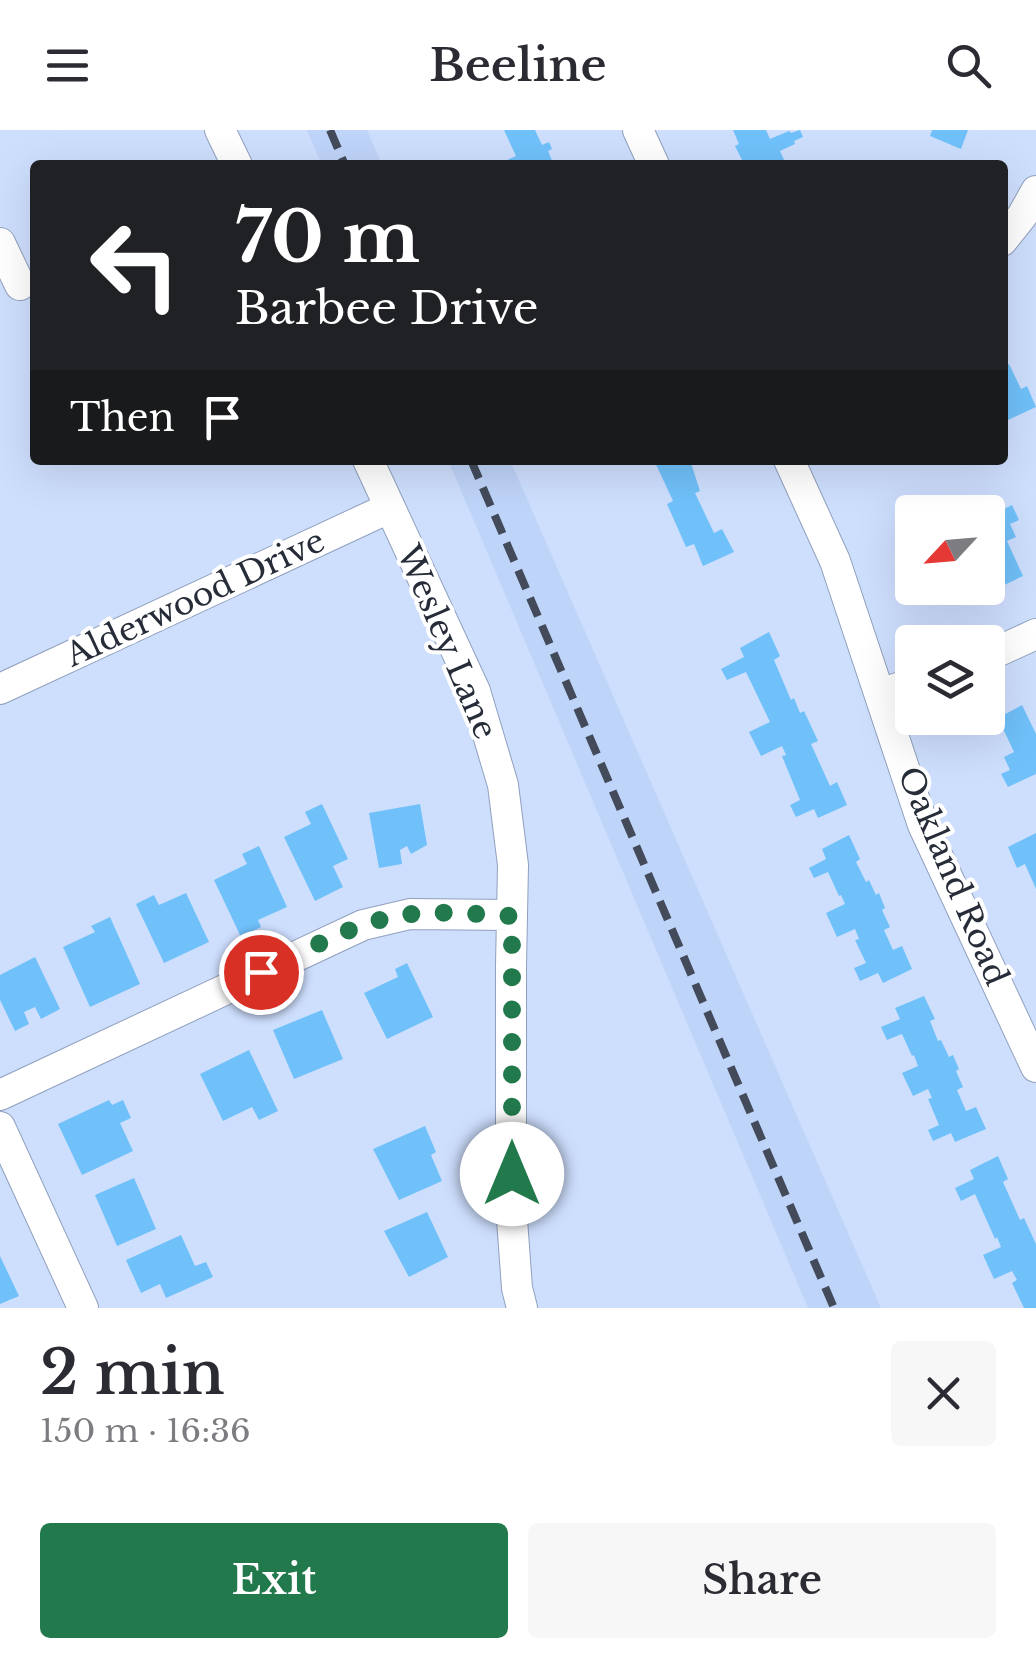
<!DOCTYPE html>
<html lang="en">
<head>
<meta charset="utf-8">
<style>
  :root { --surface:#fff; --page:#f7f7f7; --text:#2b2b33; --muted:#7c7c81; --accent:#22794c }
  body { margin:0; font-family:"Libre Baskerville",serif; background:var(--page); color:var(--text); height:100vh; display:flex; flex-direction:column; font-size:38px; white-space:nowrap }
  * { box-sizing:border-box; margin:0 }
  p { font-size:32px; color:var(--muted) }
  .icon { flex:none; width:55px; height:55px; fill:none; stroke:currentColor; stroke-width:2; stroke-linecap:round; stroke-linejoin:round }
  .map { position:relative; height:1178px; overflow:hidden }
  .details { display:flex; flex-direction:column; background:var(--surface); flex:1 }
  .details>* { flex:none }
  .hud { position:absolute; left:30px; top:30px; width:978px; height:305px; border-radius:10px; box-shadow:0 10px 40px #0002; background:#202124; color:#fff; overflow:hidden }
  .needle { width:65px; rotate:244deg }
  .tools { position:absolute; left:895px; top:365px; display:grid; gap:20px }
  .tools a { display:grid; place-items:center; width:110px; height:110px; border-radius:10px; background:var(--surface); box-shadow:0 10px 40px #0002; font-size:50px }
  .pin { position:absolute; display:grid; place-items:center; width:85px; height:85px; color:#fff; margin:-42px; border:5px solid #fff; border-radius:50%; box-shadow:0 2px 10px #0007 }
  .me { position:absolute; width:110px; margin:-55px; rotate:0deg; stroke-linejoin:round; filter:drop-shadow(0 0 8px #0008) }
  .turn { display:flex; align-items:center; gap:35px; height:210px; padding:0 40px; font-size:45px }
  .turn .icon { width:130px; height:130px; stroke-width:2.5 }
  .turn b { display:block; font-size:70px; line-height:85px }
  .then { display:flex; align-items:center; height:95px; padding:0 40px; background:#0003; gap:20px; font-size:38px }
  .round { display:grid; place-items:center; flex:none; width:105px; height:105px; border-radius:10px; background:var(--page) }
  .summary { display:flex; align-items:center; justify-content:space-between; height:170px; padding:0 40px }
  h1 { font-size:60px; font-weight:600; line-height:75px }
  .primary-button { display:flex; gap:20px; margin-top:auto; padding:20px 40px }
  .primary-button a { flex:1; height:115px; border-radius:10px; background:var(--accent); color:#fff; font-size:40px; font-weight:600; line-height:115px; text-align:center }
  .primary-button a+a { background:var(--page); color:var(--text) }
  header { display:flex; justify-content:space-between; align-items:center; height:130px; padding:0 40px; background:var(--surface); font-size:45px; font-weight:600 }
  .map>svg:first-child { display:block }
</style>
</head>
<body>
<header><svg class="icon" aria-label="menu" viewBox="0 0 24 24"><path d="M4 6h16M4 12h16M4 18h16"/></svg>Beeline<svg class="icon" aria-label="search" viewBox="0 0 24 24"><circle cx="10" cy="10" r="6"/><path d="M15 15l6 6"/></svg></header>
<div class="map">
<svg width="1036" height="1178" viewBox="0 0 1036 1178">
  <rect width="100%" height="100%" fill="#cedffe"/>
  <path fill="#bfd4f9" d="M307,0H367L382,35H322Z
    M448,330H510L881,1178H808Z"/>
  <path fill="#70c1fa" d="M504,0H535L542,15L549,12L552,19L548,21L554,35H496L516,26Z
    M733,0H766L770,9L789,1L791,3L800,0L803,7L794,11L795,14L780,21L785,32L778,35H748L747,32L744,34L735,16L739,14Z
    M932,0H968L961,19L930,6Z
    M1009,234L1021,259L1027,256L1036,277L1008,290L1002,279V237Z
    M654,330H690L700,361L695,363L714,403L722,399L734,422L703,436L694,414L686,417L667,374L673,371Z
    M1012,375L1019,390L1010,394L1016,407L1007,411L1023,446L998,458L988,436V387Z
    M918,458H956L925,472Z
    M769,502L780,526L774,530L791,570L794,568L800,583L804,581L818,611L811,614L830,656L837,652L847,675L818,688L814,679L796,687L790,675L800,670L782,626L786,625L782,616L761,626L749,602L770,592L746,542L727,550L721,539L744,527L740,518Z
    M1022,575L1036,604V644L1008,657L1001,644L1010,640L1004,627L1014,622L998,588Z
    M322,674L348,729L333,736L343,757L315,771L284,707L311,694L305,682Z
    M420,674L427,715L411,724L407,716L400,720L402,734L379,738L369,683Z
    M1036,703V759L1025,734L1017,738L1008,717Z
    M849,705L860,729L856,732L866,752L869,750L876,765L879,763L885,778L882,780L890,797L884,800L893,820L902,816L912,839L883,853L878,843L860,851L854,838L866,833L855,810L859,809L855,799L837,807L826,783L845,774L841,765L839,766L828,742L814,748L809,738L826,729L822,719Z
    M259,716L287,777L258,790L261,797L241,807L214,750L247,734L242,724Z
    M186,763L209,812L164,833L136,774L154,765L159,775Z
    M110,787L140,854L90,877L63,817L95,802L91,796Z
    M35,827L60,879L41,889L35,877L24,882L29,894L15,901L0,870V845Z
    M407,833L433,887L387,909L364,863L398,847L395,839Z
    M924,866L935,889L930,891L938,911L941,910L949,927L953,925L959,939L956,941L963,957L957,960L966,981L976,977L986,999L955,1012L951,1003L933,1011L928,1000L939,995L928,969L932,968L928,959L913,966L902,943L918,936L914,925L912,926L902,904L887,910L881,897L900,889L895,878Z
    M322,880L343,929L294,949L273,900Z
    M249,920L278,981L259,990L252,977L223,991L200,944Z
    M109,970L112,975L123,970L131,988L120,993L133,1021L82,1045L58,994Z
    M425,996L436,1022L431,1025L442,1051L399,1070L373,1019Z
    M998,1026L1008,1049L1003,1052L1020,1090L1024,1088L1036,1114V1178H1024L1012,1153L1017,1150L1012,1141L994,1149L983,1125L1001,1117L997,1107L995,1109L975,1064L961,1071L955,1058L974,1049L970,1040Z
    M134,1048L156,1099L117,1116L95,1065Z
    M427,1082L448,1127L409,1147L384,1101Z
    M181,1105L195,1136L206,1132L213,1147L166,1168L160,1154L141,1163L126,1130Z
    M0,1126L19,1166L0,1174Z"/>
  <g fill="none" stroke-linecap="round" stroke-linejoin="round">
    <g stroke="#90a0be" stroke-width="32">
      <path id="minor" d="M220,0L237,35
        M638,0L654,35
        M1002,111L1022,86L1036,61
        M0,113L20,155
        M368,330L475,561L503,655L513,735L511,836V1076L517,1158L522,1178
        M789,330L835,431L923,695L1036,937
        M988,526L1036,504
        M0,559L389,378
        M881,564L912,553
        M0,965L363,795L410,784L512,785
        M0,997L83,1178"/>
    </g>
    <use href="#minor" stroke="#fff" stroke-width="30"/>
    <path stroke="#434b5b" stroke-width="8" stroke-dasharray="20 10" stroke-linecap="butt" d="M330,0L345,35
      M471,330L834,1178"/>
  </g>
  <g fill="none" stroke-linecap="round" stroke-linejoin="round">
    <path stroke="#22794c" stroke-width="18" stroke-dasharray="0 32.4" d="M261,842C309,820 358,789 412,784C445,781 479,784 512,786V1044"/>
  </g>
  <g text-anchor="middle" dominant-baseline="central" stroke-width="8" stroke-linejoin="round" paint-order="stroke">
    <g font-size="32" fill="#262c38" stroke="#fff">
      <text transform="translate(195 468) rotate(-25)">Alderwood Drive</text>
      <text transform="translate(447 512) rotate(67)">Wesley Lane</text>
      <text transform="translate(953 746) rotate(67)">Oakland Road</text>
    </g>
  </g>
</svg>
<div class="tools">
<a><svg class="needle" viewBox="-14 -14 28 28"><path d="M0-13l5 13h-10z" fill="#e53935"/><path d="M0 13l5-13h-10z" fill="#7c7c81"/></svg></a>
<a><svg class="icon" aria-label="layers" viewBox="0 0 24 24"><path d="M12 4l9 5-9 5-9-5zM3 14l9 5 9-5"/></svg></a>
</div>
<div class="pin" style="left:261px;top:842px;background:#d93025"><svg class="icon" aria-label="arrive" viewBox="0 0 24 24"><path d="M6 21V4h12l-3 4 3 4H6"/></svg></div>
<svg class="me" style="left:512px;top:1044px" viewBox="-20 -20 40 40"><circle r="19" fill="#fff"/><path d="M0-13L10 11 0 6-10 11z" fill="#22794c"/></svg>
<div class="hud">
<div class="turn"><svg class="icon" aria-label="left" viewBox="0 0 24 24"><path d="M17 20v-9H6M10 6l-5 5 5 5"/></svg><div><b>70 m</b>Barbee Drive</div></div>
<div class="then">Then<svg class="icon" aria-label="arrive" viewBox="0 0 24 24"><path d="M6 21V4h12l-3 4 3 4H6"/></svg></div>
</div>
</div>
<section class="details">
<div class="summary"><div><h1>2 min</h1><p>150 m · 16:36</p></div><a class="round"><svg class="icon" aria-label="close" viewBox="0 0 24 24"><path d="M6 6l12 12M18 6L6 18"/></svg></a></div>
<div class="primary-button"><a>Exit</a><a>Share</a></div>
</section>
</body>
</html>
